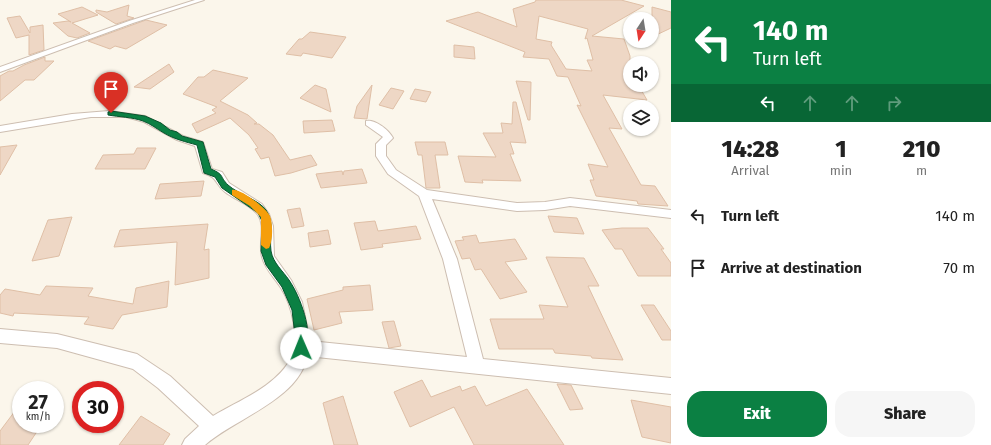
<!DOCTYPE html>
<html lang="en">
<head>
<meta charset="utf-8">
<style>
  :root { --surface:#fff; --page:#f6f6f6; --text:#222; --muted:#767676; --accent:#0b8043 }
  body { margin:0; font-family:"Fira Sans",sans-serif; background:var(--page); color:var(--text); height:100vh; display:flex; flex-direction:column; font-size:15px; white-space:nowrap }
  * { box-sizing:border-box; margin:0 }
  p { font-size:13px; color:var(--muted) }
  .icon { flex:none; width:22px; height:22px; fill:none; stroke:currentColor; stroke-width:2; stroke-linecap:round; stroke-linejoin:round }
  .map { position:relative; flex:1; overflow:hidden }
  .details { display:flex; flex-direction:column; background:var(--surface); width:320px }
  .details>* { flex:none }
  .banner { background:#0b8043; color:#fff; overflow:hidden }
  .needle { width:26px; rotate:192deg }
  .controls { position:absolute; left:623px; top:12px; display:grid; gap:8px }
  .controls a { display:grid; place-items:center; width:36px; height:36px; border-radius:50%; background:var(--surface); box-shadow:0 1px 3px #0004; font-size:20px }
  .speed { position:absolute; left:12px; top:381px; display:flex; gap:8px; font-size:20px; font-weight:700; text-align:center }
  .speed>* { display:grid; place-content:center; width:52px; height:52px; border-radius:50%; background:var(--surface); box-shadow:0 1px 3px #0004; line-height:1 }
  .speed small { font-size:10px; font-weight:400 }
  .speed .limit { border:6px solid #d22; background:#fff; color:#111 }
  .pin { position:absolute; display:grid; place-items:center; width:34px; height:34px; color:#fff; margin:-41px -17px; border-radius:50% 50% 50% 0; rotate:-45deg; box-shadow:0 0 4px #0007 }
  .pin .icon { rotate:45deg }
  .me { position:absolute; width:44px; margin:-22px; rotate:359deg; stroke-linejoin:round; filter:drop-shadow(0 0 3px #0008) }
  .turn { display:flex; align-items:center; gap:14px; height:84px; padding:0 16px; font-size:18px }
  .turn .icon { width:52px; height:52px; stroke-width:2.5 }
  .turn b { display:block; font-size:28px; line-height:34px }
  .lanes { display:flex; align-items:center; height:38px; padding:0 16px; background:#0003; justify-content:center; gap:20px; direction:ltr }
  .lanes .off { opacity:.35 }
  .eta { display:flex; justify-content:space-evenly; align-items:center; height:68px; text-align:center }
  .eta b { font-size:24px; font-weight:800; line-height:28px }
  .button { display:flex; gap:8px; margin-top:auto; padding:8px 16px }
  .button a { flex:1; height:46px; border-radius:16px; background:var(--accent); color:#fff; font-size:16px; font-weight:800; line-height:46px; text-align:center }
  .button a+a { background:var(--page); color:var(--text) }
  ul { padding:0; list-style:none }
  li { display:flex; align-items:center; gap:12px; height:52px; padding:0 16px }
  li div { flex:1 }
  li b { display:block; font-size:15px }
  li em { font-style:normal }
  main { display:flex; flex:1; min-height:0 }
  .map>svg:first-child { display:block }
</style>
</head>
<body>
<main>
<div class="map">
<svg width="671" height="445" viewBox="0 0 671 445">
  <rect width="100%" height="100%" fill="#fbf6eb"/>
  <path fill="#eed7c5" stroke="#dfbfa6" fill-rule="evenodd" d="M536,0H621L644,6L592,36L624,39L630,56V86L640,88L647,100L603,95L622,129L609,128L641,185L655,186L668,206L638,204L637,201L596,196L590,180H594L588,164L608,167L577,105L581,106L568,77L557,76L549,59L523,57L525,52L446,21L478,12L517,27L513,9L535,2ZM539,16L588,29L585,39L587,38L593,60H587L592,71L566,69L551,45L552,42L536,39Z
    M129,5L127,16L134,18L116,24L96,12V10L107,12Z
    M82,7L98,15L72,23L90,33L77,38L68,36L53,23L68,21L71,22L58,14Z
    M652,7L671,12V28L652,37Z
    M20,16L30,33V27L43,25L44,50L29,55V35L16,38L7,18Z
    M146,20L167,25L126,49L115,46L110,49L88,41Z
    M310,32L346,37L332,58L303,53L301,56L286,54L299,39H302Z
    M454,45L474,47L475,59L454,57Z
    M45,57V61H54L34,80H25L0,101V76L9,71H13L24,65Z
    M169,64L174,72L150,89L134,87Z
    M213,70L248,78L220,101L248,115L257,123L254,124H259L273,135L290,160L311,155L317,165L291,173L275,176L269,157L261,159L255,149L258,148L249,135L230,118L197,133L192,124L216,113L212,110L217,107L183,94L198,77H204Z
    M516,81L531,82L530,120H528Z
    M315,85L326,89L331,112L300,98Z
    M372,85L367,119L354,118L357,106Z
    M391,88L404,91L393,109L379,105Z
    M415,89L431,92L426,102L410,99Z
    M513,102H516L526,143L510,142L514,154H510L521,181L482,180L483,183L465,182L458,156L496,157L483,133H503L501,123L512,124Z
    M332,120L335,131L304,133L303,121Z
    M415,142H445L448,155H435L440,188H426L422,155H418Z
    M17,145L0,175V147Z
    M137,148H156L145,169H95L103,155L134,154Z
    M362,169L367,183L321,188L316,174L342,171L343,175L344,171Z
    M204,181L201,196L155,199L160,184Z
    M300,208L304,226L292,228L287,210Z
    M548,216L577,218L584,234L554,232Z
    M72,217L59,256L32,261L48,220Z
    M375,221L378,231L416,226L421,239L382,244L383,247L361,250L354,223Z
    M208,224L204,250L209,249V278L175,285L177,242L114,247L120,230Z
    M622,228H648L664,249H661L671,263V276H638L622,249H615L602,230Z
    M328,230L331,244L310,247L308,233Z
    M476,235L479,243L515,239L527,259L505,262L527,292L500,299L481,269L475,270L470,258L462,259L455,241L464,240L462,237Z
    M546,257L584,258L599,286H588L623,360L592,358L591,356L555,353L553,349H499L490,319H544L539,305L568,307Z
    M169,281L167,307L122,315L113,329L84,324L89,317L14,313L13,316L0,313V295L5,289L40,295L46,286L93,288L88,296L133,304L136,288Z
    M370,285L373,310L339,312L342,323L314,330L307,299L343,290V287Z
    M641,305H654L671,331V340H662Z
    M394,321L401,346L389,348L382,322Z
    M422,380L431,397L460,386L462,391L475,386L486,406L527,389L564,445H474L454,407L410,427L394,392Z
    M557,384L571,385L583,409L570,410Z
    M343,396L358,445H334L323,403Z
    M631,400L671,407V443L642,437Z
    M21,403V424H42L28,445H0V431Z
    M141,416L170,434L163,445H119Z"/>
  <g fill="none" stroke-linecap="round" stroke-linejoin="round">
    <g stroke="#cdbeb1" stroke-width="2">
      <path id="street" d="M195,0H204L133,23L0,72V67L129,21Z
        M109,111L145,116L183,136L203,142L212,169L222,172L229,183L262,204L269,214L273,226L274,256L291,280L302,302L310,341L467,357L443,259L419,196L388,174L376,156V144L383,137L366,125V121C375,119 389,130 393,138L386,145V156L396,170L427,190L517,203L545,202L570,198L671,210V218L570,206L545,210L517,211L432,199L457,259L483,359L671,378V394L307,356C300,399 234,419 205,445H182L185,439L199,426L158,388L133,369L57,348L0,343V329L57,334L137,354L170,376L213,416C239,400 276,387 291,358C300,339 292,305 281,288C274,277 265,269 262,257C258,244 266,226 258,215C250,204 235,200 225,192C215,184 218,177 203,173L195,146L177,140L144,122L126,117H91L0,132V126L72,114Z"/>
    </g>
    <use href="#street" fill="#fff" fill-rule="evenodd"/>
  </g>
  <path fill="#0b8043" stroke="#07532c" d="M111,111L145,116L161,123L170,130L177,132L182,136L203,142L211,169C225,175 219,176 228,185C238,194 259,200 266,210C275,223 269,237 271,251C273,263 283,271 289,280C300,296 314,332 305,352L301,353L297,352L292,310L282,287L266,265L261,251L262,221L258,213L222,188L215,177L204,173L197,145C186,142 174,139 164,133C157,129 151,124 143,121C132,117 119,117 108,115V112Z"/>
  <path fill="#f59e0b" d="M232,190C240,188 266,208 270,216C273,224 273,241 269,248L266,249L261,245V217L250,206L232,195Z"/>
</svg>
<div class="controls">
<a><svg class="needle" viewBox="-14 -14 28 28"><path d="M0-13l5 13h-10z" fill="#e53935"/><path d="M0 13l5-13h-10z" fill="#767676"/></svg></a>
<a><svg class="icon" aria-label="sound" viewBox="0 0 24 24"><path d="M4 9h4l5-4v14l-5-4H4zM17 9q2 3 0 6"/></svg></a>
<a><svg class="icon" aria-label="layers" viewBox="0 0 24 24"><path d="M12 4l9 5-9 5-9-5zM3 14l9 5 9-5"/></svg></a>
</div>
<div class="speed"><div>27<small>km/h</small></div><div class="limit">30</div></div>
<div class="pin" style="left:111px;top:113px;background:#d93025"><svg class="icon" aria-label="arrive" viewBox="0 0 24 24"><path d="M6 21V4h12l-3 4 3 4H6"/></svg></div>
<svg class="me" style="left:301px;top:348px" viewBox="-20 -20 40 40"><circle r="19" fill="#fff"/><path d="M0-13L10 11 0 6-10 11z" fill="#0b8043"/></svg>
</div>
<section class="details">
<div class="banner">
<div class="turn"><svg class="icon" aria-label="left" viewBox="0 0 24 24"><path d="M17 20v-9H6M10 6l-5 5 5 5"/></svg><div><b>140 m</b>Turn left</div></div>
<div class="lanes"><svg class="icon" aria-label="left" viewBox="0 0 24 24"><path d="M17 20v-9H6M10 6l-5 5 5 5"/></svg><svg class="icon off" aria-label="ahead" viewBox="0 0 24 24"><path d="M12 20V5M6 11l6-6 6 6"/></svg><svg class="icon off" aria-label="ahead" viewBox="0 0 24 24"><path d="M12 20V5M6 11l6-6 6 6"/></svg><svg class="icon off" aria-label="right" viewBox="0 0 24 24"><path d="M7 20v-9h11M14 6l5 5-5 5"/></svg></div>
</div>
<div class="eta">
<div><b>14:28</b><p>Arrival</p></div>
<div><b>1</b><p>min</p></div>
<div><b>210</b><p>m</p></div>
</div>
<ul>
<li><svg class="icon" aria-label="left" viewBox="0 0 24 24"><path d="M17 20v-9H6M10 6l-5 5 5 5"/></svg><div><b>Turn left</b></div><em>140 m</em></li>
<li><svg class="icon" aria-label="arrive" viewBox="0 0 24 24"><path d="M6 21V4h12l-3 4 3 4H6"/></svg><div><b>Arrive at destination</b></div><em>70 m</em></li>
</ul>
<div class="button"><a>Exit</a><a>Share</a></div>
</section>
</main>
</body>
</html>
